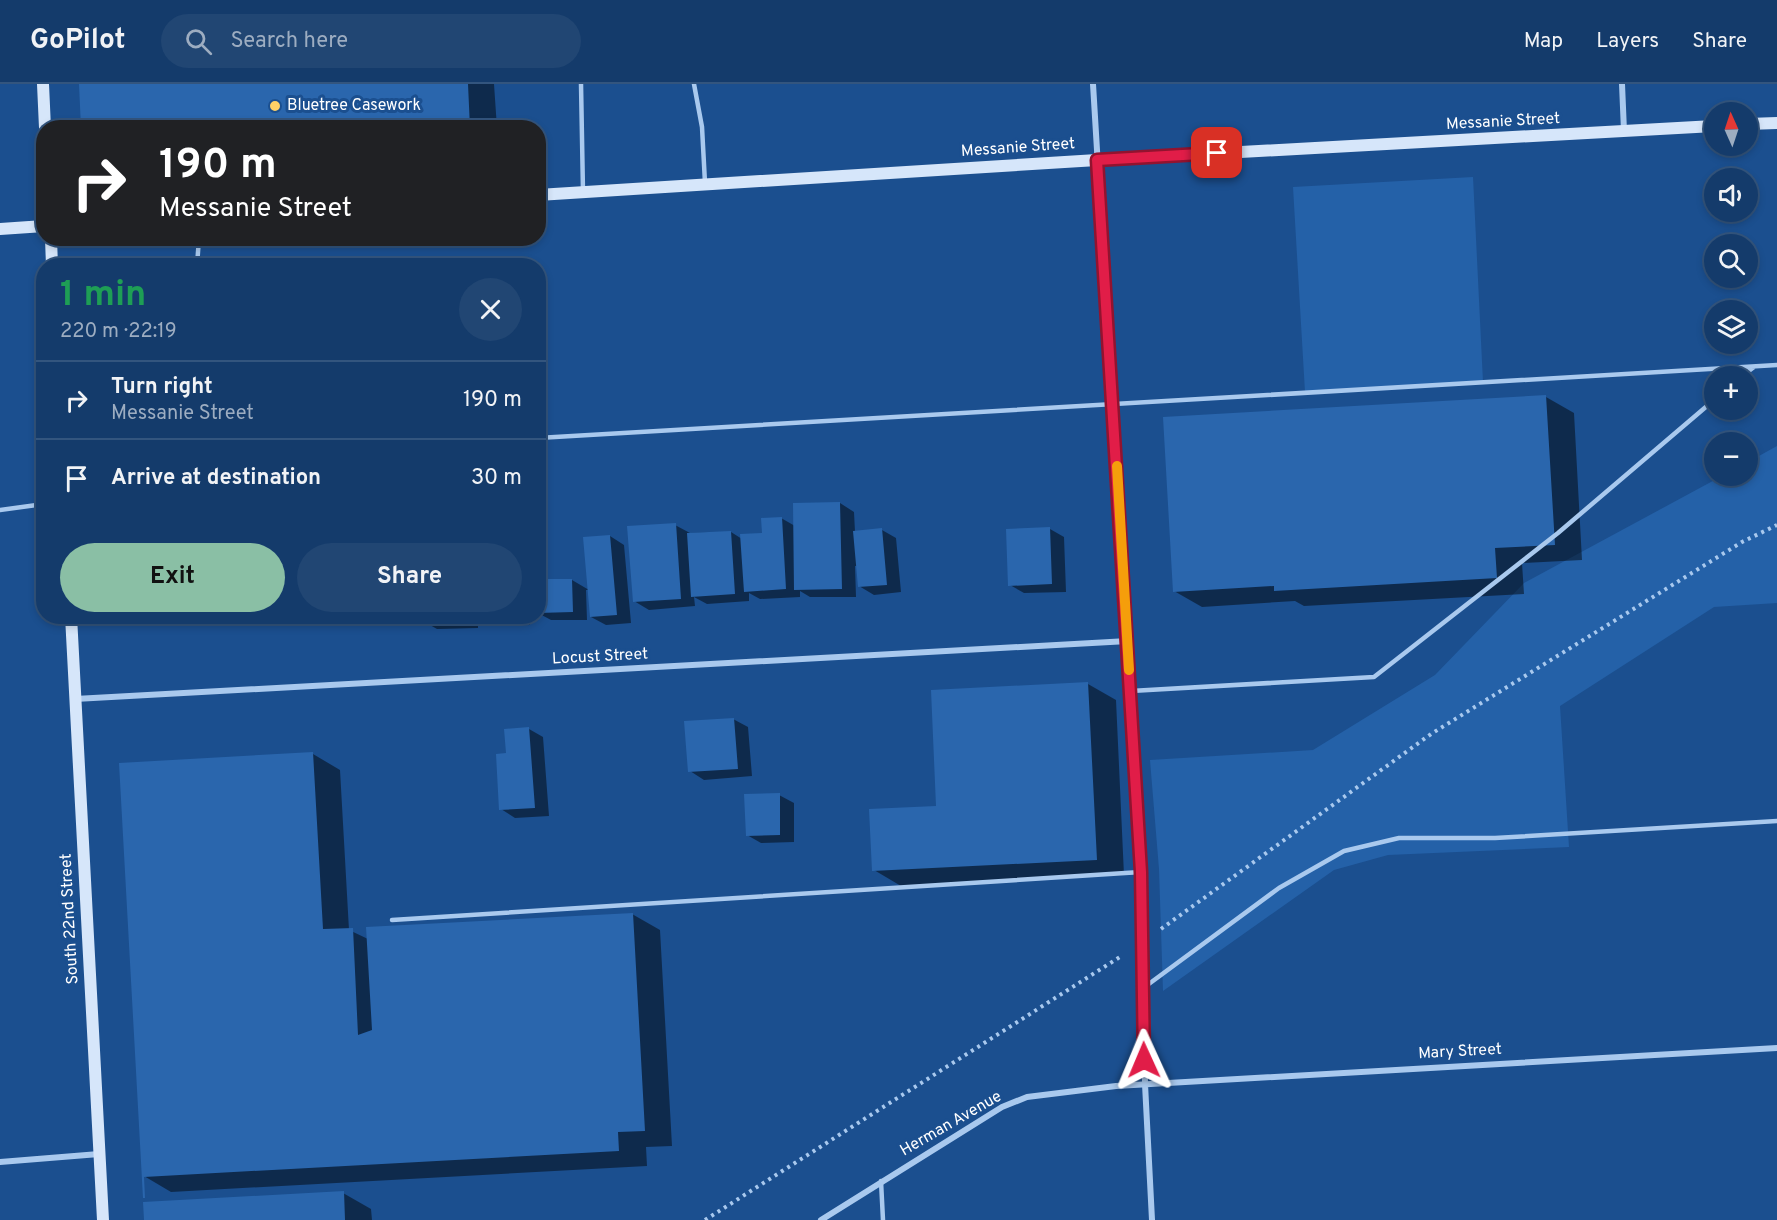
<!DOCTYPE html>
<html lang="en">
<head>
<meta charset="utf-8">
<style>
  :root { --surface:#143b6b; --page:#214673; --text:#f1f3f6; --muted:#9dadc1; --line:#33557e; --accent:#8abfa5 }
  body { margin:0; font-family:Overpass,sans-serif; background:var(--page); color:var(--text); height:100vh; display:flex; flex-direction:column; font-size:22px; white-space:nowrap }
  * { box-sizing:border-box; margin:0 }
  p { font-size:20px; color:var(--muted) }
  .icon { flex:none; width:33px; height:33px; fill:none; stroke:currentColor; stroke-width:2; stroke-linecap:round; stroke-linejoin:round }
  .map { position:relative; flex:1; overflow:hidden }
  .sheet { position:absolute; left:36px; top:174px; width:510px; height:366px; display:flex; flex-direction:column; background:var(--surface); border-radius:24px; box-shadow:0 3px 9px #0003,0 0 0 2px var(--line) }
  .sheet>* { flex:none }
  .guide { position:absolute; left:36px; top:36px; width:510px; height:126px; border-radius:24px; box-shadow:0 3px 9px #0003,0 0 0 2px var(--line); background:#202124; color:#fff; overflow:hidden }
  .needle { width:39px; rotate:357deg }
  .tools { position:absolute; left:1704px; top:18px; display:grid; gap:12px }
  .tools a { display:grid; place-items:center; width:54px; height:54px; border-radius:50%; background:var(--surface); box-shadow:0 3px 9px #0003,0 0 0 2px var(--line); font-size:30px }
  .pin { position:absolute; display:grid; place-items:center; width:51px; height:51px; color:#fff; margin:-26px; border-radius:12px; box-shadow:0 3px 9px #0006 }
  .me { position:absolute; width:66px; margin:-33px; rotate:359deg; stroke-linejoin:round; filter:drop-shadow(0 0 4px #0008) }
  .turn { display:flex; align-items:center; gap:21px; height:126px; padding:0 24px; font-size:27px }
  .turn .icon { width:78px; height:78px; stroke-width:2.5 }
  .turn b { display:block; font-size:42px; line-height:51px }
  .round { display:grid; place-items:center; flex:none; width:63px; height:63px; border-radius:32px; background:var(--page) }
  .headline { display:flex; align-items:center; justify-content:space-between; height:102px; padding:0 24px }
  h1 { font-size:36px; font-weight:700; line-height:45px; color:#1e9e55 }
  .primary-button { display:flex; gap:12px; margin-top:auto; padding:12px 24px }
  .primary-button a { flex:1; height:69px; border-radius:36px; background:var(--accent); color:#111; font-size:24px; font-weight:700; line-height:69px; text-align:center }
  .primary-button a+a { background:var(--page); color:var(--text) }
  ul { padding:0; list-style:none }
  li { display:flex; align-items:center; gap:18px; height:78px; padding:0 24px; border-top:2px solid var(--line) }
  li div { flex:1 }
  li b { display:block; font-size:22px }
  li em { font-style:normal }
  header { display:flex; align-items:center; gap:36px; box-sizing:border-box; height:84px; padding:0 30px; background:var(--surface); border-bottom:2px solid var(--line) }
  header strong { font-size:28px }
  nav { display:flex; gap:33px; margin-inline-start:auto; font-size:21px }
  .search { width:420px; height:54px; background:var(--page); display:flex; align-items:center; gap:15px; box-sizing:border-box; padding:0 21px; border-radius:33px; color:var(--muted); font-size:22px }
  .map>svg:first-child { display:block }
</style>
</head>
<body>
<header>
<strong>GoPilot</strong>
<div class="search"><svg class="icon" aria-label="search" viewBox="0 0 24 24"><circle cx="10" cy="10" r="6"/><path d="M15 15l6 6"/></svg>Search here</div>
<nav><a>Map</a><a>Layers</a><a>Share</a></nav>
</header>
<div class="map">
<svg width="1777" height="1136" viewBox="0 0 1777 1136">
  <rect width="100%" height="100%" fill="#1b4f8f"/>
  <path fill="#2461a8" d="M1473,93L1483,298L1305,308L1293,103Z
    M1777,362V519L1714,523L1560,622L1569,763L1388,771L1334,786L1163,907L1159,785L1150,676L1313,666L1435,591L1524,499L1722,392H1748V378Z"/>
  <path fill="#0007" d="M81,0H494L497,44H83Z
    M1546,313L1574,329L1582,476L1522,479L1524,510L1304,522L1295,517L1202,523L1174,507Z
    M840,419L854,428L855,448L882,446L896,454L901,508L874,511L859,502L858,482H855L856,513H810L800,507V513L760,515L749,509V517L707,520L694,513L695,522L649,526L634,517L675,441L690,449L731,448L742,455L764,451L781,434L795,442Z
    M1050,445L1064,453L1066,508L1024,509L1010,501Z
    M610,452L624,461L631,539L606,541L591,533L589,506H586L587,536H551L538,529V497L572,496L589,506Z
    M423,532H530V541L489,542L478,536V544L437,545L423,537Z
    M1088,600L1116,616L1124,791L901,802L874,786L938,723Z
    M733,635L748,643L752,692L704,696L690,687Z
    M529,645L543,653L549,732L515,734L501,725L507,670Z
    M313,670L340,686L349,846L368,855L632,830L660,846L672,1062L646,1063L647,1082L171,1108L144,1092Z
    M779,711L794,719V758L761,759L747,751Z
    M343,1109L371,1125L372,1136H146Z"/>
  <path fill="#2a66ad" d="M79,0H468L470,44H81Z
    M1546,311L1555,461L1495,464L1497,494L1274,507V502L1173,508L1163,333Z
    M840,418L842,505L794,506L793,419Z
    M782,433L786,505L744,508L740,450L762,449L761,434Z
    M676,439L681,515L633,518L627,442Z
    M1050,443L1052,500L1008,502L1006,445Z
    M882,444L887,501L858,503L853,447Z
    M731,447L735,510L691,513L687,449Z
    M610,451L617,531L590,533L583,453Z
    M538,495H572L573,528L538,529Z
    M421,532H464V537L421,538Z
    M1088,598L1097,776L872,787L869,725L936,722L931,606Z
    M734,634L738,685L688,688L684,637Z
    M529,643L535,724L499,726L496,670L506,669L504,645Z
    M313,668L323,845L353,844L358,951L372,946L366,843L633,829L645,1047L618,1048L619,1067L144,1093L145,1114H143L119,679Z
    M780,709V751L746,752L744,710Z
    M344,1107L345,1136H144L143,1118Z"/>
  <g fill="none" stroke-linecap="round" stroke-linejoin="round">
    <path stroke="#a9c9ee" stroke-width="4" stroke-dasharray="3 4.5" stroke-linecap="butt" d="M1161,845L1431,650L1742,458L1777,441
      M705,1136L1123,871"/>
    <path stroke="#a9c9ee" stroke-width="4.5" d="M581,0L583,108
      M694,0L702,43L705,99
      M197,182L199,154
      M1742,292L1754,283
      M538,354L1777,281
      M0,426L44,420
      M1131,607L1374,593L1558,449L1714,316
      M392,836L1141,788
      M1142,905L1279,804L1344,767L1399,754H1495L1777,737
      M881,1097L883,1136"/>
    <path stroke="#a9c9ee" stroke-width="6" d="M1093,0L1142,809L1145,1000L1152,1136
      M1622,0L1624,47
      M75,615L1128,557
      M0,1078L99,1070
      M821,1136L1002,1023L1027,1013L1116,1002L1777,964"/>
    <path stroke="#d6e6fa" stroke-width="12" d="M43,0L45,44
      M1748,40L1777,39
      M538,111L1097,76L1714,42
      M0,145L44,142
      M51,154L52,182
      M71,532L103,1136"/>
  </g>
  <g fill="none" stroke-linecap="round" stroke-linejoin="round">
    <g stroke="#92132f" stroke-width="15">
      <path id="route" d="M1144,976L1141,788L1097,76L1217,69"/>
    </g>
    <use href="#route" stroke="#e11d48" stroke-width="10"/>
    <path stroke="#f59e0b" stroke-width="10" d="M1117,382L1129,586"/>
  </g>
  <circle fill="#ffd166" stroke="#1b4f8f" stroke-width="2" cx="275" cy="22" r="6"/>
  <g text-anchor="middle" dominant-baseline="central" stroke-width="6" stroke-linejoin="round" paint-order="stroke">
    <g font-size="16" fill="#fff" stroke="#1b4f8f" text-anchor="start">
      <text x="287" y="22">Bluetree Casework</text>
    </g>
    <g font-size="16" fill="#fff" stroke="#1b4f8f">
      <text transform="translate(1503 38) rotate(-3)">Messanie Street</text>
      <text transform="translate(1018 64) rotate(-4)">Messanie Street</text>
      <text transform="translate(600 573) rotate(-3)">Locust Street</text>
      <text transform="translate(70 835) rotate(-93)">South 22nd Street</text>
      <text transform="translate(1460 968) rotate(-3)">Mary Street</text>
      <text transform="translate(951 1040) rotate(-30)">Herman Avenue</text>
    </g>
  </g>
</svg>
<div class="tools">
<a><svg class="needle" viewBox="-14 -14 28 28"><path d="M0-13l5 13h-10z" fill="#e53935"/><path d="M0 13l5-13h-10z" fill="#9dadc1"/></svg></a>
<a><svg class="icon" aria-label="sound" viewBox="0 0 24 24"><path d="M4 9h4l5-4v14l-5-4H4zM17 9q2 3 0 6"/></svg></a>
<a><svg class="icon" aria-label="search" viewBox="0 0 24 24"><circle cx="10" cy="10" r="6"/><path d="M15 15l6 6"/></svg></a>
<a><svg class="icon" aria-label="layers" viewBox="0 0 24 24"><path d="M12 4l9 5-9 5-9-5zM3 14l9 5 9-5"/></svg></a>
<a>+</a>
<a>−</a>
</div>
<div class="pin" style="left:1217px;top:69px;background:#d93025"><svg class="icon" aria-label="arrive" viewBox="0 0 24 24"><path d="M6 21V4h12l-3 4 3 4H6"/></svg></div>
<svg class="me" style="left:1144px;top:976px" viewBox="-20 -20 40 40"><path d="M0-17L14 15 0 8-14 15z" fill="#e11d48" stroke="#fff" stroke-width="4"/></svg>
<div class="guide">
<div class="turn"><svg class="icon" aria-label="right" viewBox="0 0 24 24"><path d="M7 20v-9h11M14 6l5 5-5 5"/></svg><div><b>190 m</b>Messanie Street</div></div>
</div>
<section class="sheet">
<div class="headline"><div><h1>1 min</h1><p>220 m · 22:19</p></div><a class="round"><svg class="icon" aria-label="close" viewBox="0 0 24 24"><path d="M6 6l12 12M18 6L6 18"/></svg></a></div>
<ul>
<li><svg class="icon" aria-label="right" viewBox="0 0 24 24"><path d="M7 20v-9h11M14 6l5 5-5 5"/></svg><div><b>Turn right</b><p>Messanie Street</p></div><em>190 m</em></li>
<li><svg class="icon" aria-label="arrive" viewBox="0 0 24 24"><path d="M6 21V4h12l-3 4 3 4H6"/></svg><div><b>Arrive at destination</b></div><em>30 m</em></li>
</ul>
<div class="primary-button"><a>Exit</a><a>Share</a></div>
</section>
</div>
</body>
</html>
